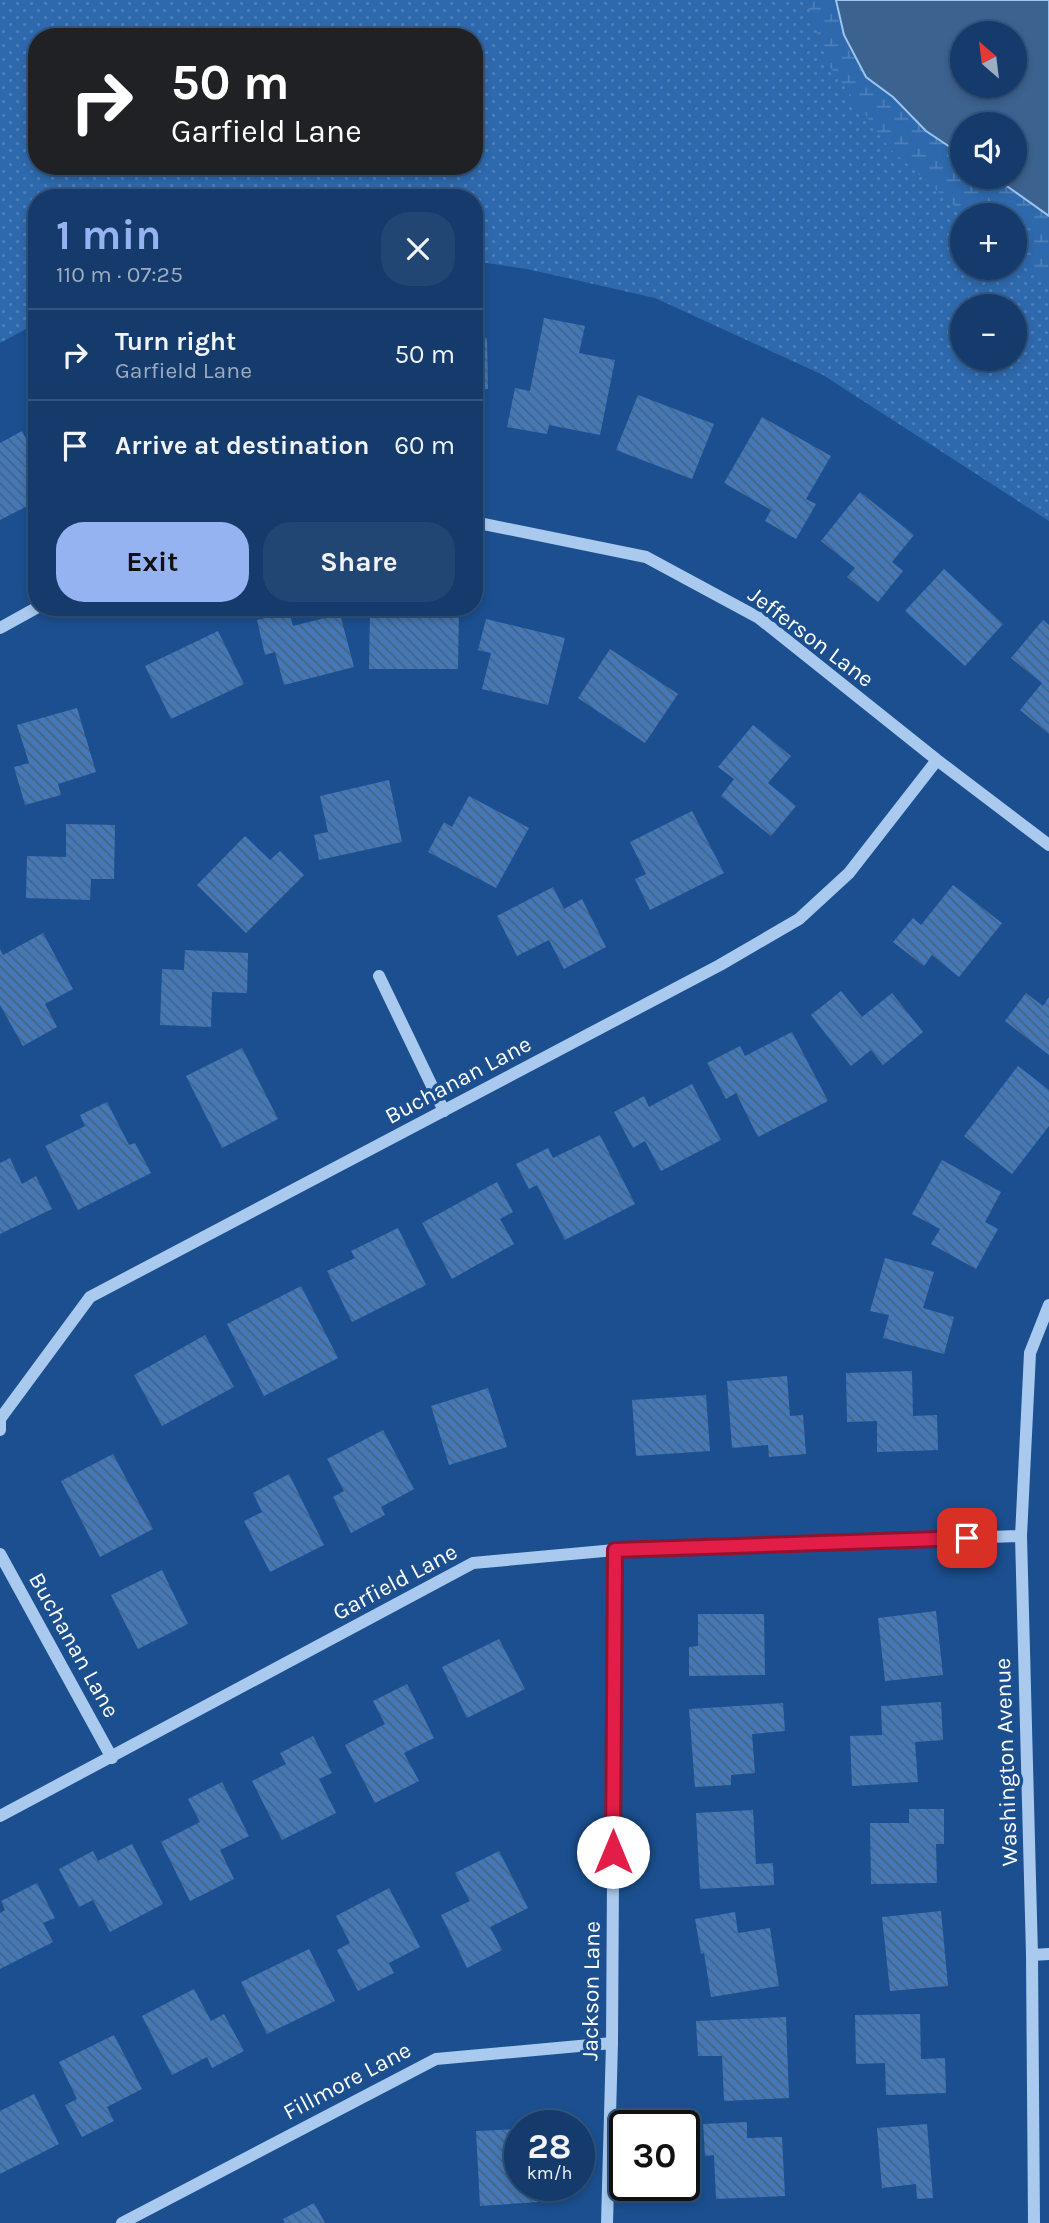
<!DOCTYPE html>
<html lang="en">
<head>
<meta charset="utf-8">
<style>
  :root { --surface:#143b6b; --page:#214673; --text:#f1f3f6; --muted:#9dadc1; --line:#33557e; --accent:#95b2f1 }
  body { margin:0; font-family:Karla,sans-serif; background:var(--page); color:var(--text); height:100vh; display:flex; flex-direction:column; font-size:26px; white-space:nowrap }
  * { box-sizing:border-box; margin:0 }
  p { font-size:23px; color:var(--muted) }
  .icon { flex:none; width:38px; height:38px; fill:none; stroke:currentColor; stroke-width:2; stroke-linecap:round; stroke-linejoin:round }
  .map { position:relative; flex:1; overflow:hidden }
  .drawer { position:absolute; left:28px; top:189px; width:455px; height:427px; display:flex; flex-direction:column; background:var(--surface); border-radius:28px; box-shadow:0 4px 10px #0003,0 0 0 2px var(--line) }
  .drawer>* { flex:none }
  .guide { position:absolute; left:28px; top:28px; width:455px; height:147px; border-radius:28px; box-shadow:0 4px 10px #0003,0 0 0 2px var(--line); background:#202124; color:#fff; overflow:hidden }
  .needle { width:46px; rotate:332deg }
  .buttons { position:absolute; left:950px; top:21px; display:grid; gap:14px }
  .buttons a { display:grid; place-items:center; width:77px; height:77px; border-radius:50%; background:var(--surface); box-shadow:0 4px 10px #0003,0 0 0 2px var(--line); font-size:35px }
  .speed { position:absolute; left:504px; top:2110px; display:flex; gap:14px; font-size:35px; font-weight:700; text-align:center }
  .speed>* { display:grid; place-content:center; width:91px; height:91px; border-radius:50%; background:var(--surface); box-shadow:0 4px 10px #0003,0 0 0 2px var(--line); line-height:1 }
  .speed small { font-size:18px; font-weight:400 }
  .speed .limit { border:4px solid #111; border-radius:10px; background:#fff; color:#111 }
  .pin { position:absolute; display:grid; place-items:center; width:60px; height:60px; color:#fff; margin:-30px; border-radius:14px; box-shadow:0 4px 10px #0006 }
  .me { position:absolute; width:77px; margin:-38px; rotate:0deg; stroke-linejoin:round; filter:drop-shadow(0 0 5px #0008) }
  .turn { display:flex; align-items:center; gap:24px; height:147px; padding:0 28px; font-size:32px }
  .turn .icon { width:91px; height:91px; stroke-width:2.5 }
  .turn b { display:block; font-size:49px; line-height:60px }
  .round { display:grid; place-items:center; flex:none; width:74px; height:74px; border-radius:28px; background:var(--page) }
  .headline { display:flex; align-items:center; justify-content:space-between; height:119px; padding:0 28px }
  h1 { font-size:42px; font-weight:700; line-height:52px; color:var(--accent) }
  .cta { display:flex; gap:14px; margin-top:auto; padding:14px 28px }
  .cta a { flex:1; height:80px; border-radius:28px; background:var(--accent); color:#111; font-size:28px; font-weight:700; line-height:80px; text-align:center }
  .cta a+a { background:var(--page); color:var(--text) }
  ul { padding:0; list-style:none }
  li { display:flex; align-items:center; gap:21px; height:91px; padding:0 28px; border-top:2px solid var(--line) }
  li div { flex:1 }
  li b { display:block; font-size:26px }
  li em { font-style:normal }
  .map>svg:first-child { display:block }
</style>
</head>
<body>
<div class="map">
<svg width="1049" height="2223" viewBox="0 0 1049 2223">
  <defs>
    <pattern id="grass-dots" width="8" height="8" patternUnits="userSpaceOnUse" patternTransform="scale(1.75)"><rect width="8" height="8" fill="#2e69ad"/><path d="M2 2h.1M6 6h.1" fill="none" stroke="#4d80b9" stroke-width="1.8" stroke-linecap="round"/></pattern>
    <pattern id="wetland-marsh" width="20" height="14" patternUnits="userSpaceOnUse" patternTransform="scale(1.75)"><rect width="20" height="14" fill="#2e69ad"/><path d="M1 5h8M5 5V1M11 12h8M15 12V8" fill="none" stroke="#4d80b9"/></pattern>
    <pattern id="building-back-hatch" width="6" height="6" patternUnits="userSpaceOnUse" patternTransform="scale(1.75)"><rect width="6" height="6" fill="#4478b7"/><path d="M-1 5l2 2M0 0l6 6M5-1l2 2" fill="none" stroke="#486282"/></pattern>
  </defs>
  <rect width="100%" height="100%" fill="#1b4f8f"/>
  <path fill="url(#grass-dots)" fill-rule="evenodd" d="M0,0H1049V521L823,375L655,298L527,269L474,261V198H37V323L0,343ZM962,33H1015V86H962ZM37,37H474V166H37ZM962,124H1015V177H962ZM962,215H1015V268H962ZM962,306H1015V359H962Z"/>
  <path fill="url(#wetland-marsh)" fill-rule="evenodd" d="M806,0H1049V285L1015,260V215H965L890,149L828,64ZM962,33H1015V86H962ZM962,124H1015V177H962Z"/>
  <path fill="#3c6290" stroke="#9cc4f0" stroke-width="2" fill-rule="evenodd" d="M836,0H1049V216L994,177H1015V124H962V155L926,131L893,97L866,77L844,35ZM962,33H1015V86H962Z"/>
  <path fill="url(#building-back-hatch)" d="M544,318L585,326L579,353L615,360L600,435L549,425L547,434L507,427L515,388L530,391Z
    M474,338H487L488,389H474Z
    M638,395L714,424L692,479L616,450Z
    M762,417L831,456L806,499L816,504L796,539L765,521L771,510L724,483Z
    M22,431L37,460V501L0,520V443Z
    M860,492L914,535L892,562L903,571L878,602L847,577L855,568L821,541Z
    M944,569L1003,624L965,666L905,611Z
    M370,608H459L458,669H369Z
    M289,612L293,626L340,614L354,667L284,685L275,652L265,655L257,620Z
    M486,619L565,638L548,705L482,689L491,653L478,650Z
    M1043,620L1049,625V734L1020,710L1042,683L1011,658Z
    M218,631L244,684L171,719L145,666Z
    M610,649L678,694L645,743L578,698Z
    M77,708L96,772L58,784L61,795L25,805L14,767L29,763L17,725Z
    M753,725L791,756L768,783L796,806L771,836L721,796L734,779L718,767Z
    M389,780L402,842L319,860L314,835L328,832L320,796Z
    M469,796L529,828L496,888L428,852L444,822L452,827Z
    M692,811L724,873L650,910L635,879L646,874L630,842Z
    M66,824L115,825L114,879H91L90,900L26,898L27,856L66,857Z
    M245,836L270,860L280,851L304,875L246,933L197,885Z
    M953,885L1002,923L959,977L932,955L924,966L893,942L913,918L921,925Z
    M553,887L564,909L582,899L606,947L564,969L549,940L517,956L497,916Z
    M43,933L73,989L45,1004L57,1027L23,1046L0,1005V949L3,955Z
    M185,950L248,953L247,993L212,992L211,1027L160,1025L162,969L184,970Z
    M841,991L862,1017L892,993L923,1032L883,1065L871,1050L851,1066L811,1015Z
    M1026,993L1043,1006L1049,997V1055L1005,1021Z
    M792,1032L828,1101L758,1137L736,1093L726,1099L707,1063L740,1046L745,1056Z
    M242,1048L278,1119L222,1148L186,1076Z
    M1018,1066L1049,1090V1126L1012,1174L964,1136Z
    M692,1084L721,1140L661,1171L645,1141L633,1148L614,1112L644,1096L649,1107Z
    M107,1102L129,1145L135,1143L151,1173L78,1210L45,1146L85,1126L80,1115Z
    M600,1135L635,1204L565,1240L537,1185L529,1189L516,1164L548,1148L553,1158Z
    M10,1158L22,1184L36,1176L52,1209L0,1234V1163Z
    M942,1160L1001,1192L985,1222L998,1229L976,1269L931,1244L940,1229L912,1214Z
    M497,1182L513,1212L500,1219L514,1244L452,1279L422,1223Z
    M398,1228L426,1285L352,1322L327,1271L355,1258L351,1251Z
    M885,1258L934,1272L923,1308L954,1317L944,1354L883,1338L889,1315L870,1311Z
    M301,1286L338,1358L264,1396L227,1324Z
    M205,1335L234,1387L162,1426L134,1375Z
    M912,1371L913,1416L937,1415L938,1450L877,1452V1421L847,1422L846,1373Z
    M787,1376L790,1416L803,1415L806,1454L769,1457L768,1445L732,1448L727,1381Z
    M488,1388L507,1447L449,1465L431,1406Z
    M706,1395L710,1451L636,1456L632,1400Z
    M383,1430L414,1489L381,1507L385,1515L351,1533L333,1497L344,1491L327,1459Z
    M113,1454L153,1529L100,1557L61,1481Z
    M289,1474L324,1545L270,1572L244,1521L262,1512L253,1493Z
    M162,1570L188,1624L138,1649L111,1595Z
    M936,1611L943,1675L885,1681L878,1618Z
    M698,1614H764L765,1675L689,1676V1647L698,1646Z
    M499,1639L525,1689L467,1718L442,1667Z
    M407,1684L434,1738L404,1753L419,1781L375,1803L345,1745L385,1724L373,1701Z
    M941,1702L943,1740L915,1742L918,1782L852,1786L850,1736L882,1735L881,1706Z
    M783,1703L785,1731L752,1734L755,1773L731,1775V1785L695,1787L689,1709Z
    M313,1736L332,1773L319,1779L336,1813L282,1840L252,1781L286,1764L280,1753Z
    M222,1782L249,1836L220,1850L234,1879L190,1901L161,1842L200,1822L188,1799Z
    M909,1809H944V1844H936L937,1883L871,1884L870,1823H909Z
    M753,1810L756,1864L773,1863L774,1885L700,1889L696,1813Z
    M132,1844L163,1904L110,1932L93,1900L79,1907L59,1869L93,1851L98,1861Z
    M499,1851L528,1908L490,1927L502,1950L467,1968L441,1915L470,1901L455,1873Z
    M37,1883L55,1918L43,1923L53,1942L0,1969V1913L5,1910L1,1901Z
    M389,1888L420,1947L389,1963L394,1973L358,1991L337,1950L350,1943L336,1916Z
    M941,1911L948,1986L890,1991L882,1917Z
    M735,1912L738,1933L770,1928L779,1986L711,1997L704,1953L701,1954L695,1919Z
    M309,1949L335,2001L267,2034L241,1982Z
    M194,1989L211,2021L224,2014L244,2051L212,2068L207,2057L172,2075L142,2016Z
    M920,2014L921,2059L945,2058L946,2093L886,2095L885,2063L856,2064L855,2015Z
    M786,2017L789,2098L724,2101L722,2056H698L696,2021Z
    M114,2035L142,2089L107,2107L114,2121L82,2137L65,2105L77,2099L59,2062Z
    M34,2094L59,2144L0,2174V2111Z
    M747,2122V2138L782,2137L785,2196L716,2199L714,2155L705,2156L703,2124Z
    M927,2124L933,2198L917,2199L916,2184L882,2188L877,2128Z
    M520,2129V2186H537L538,2202L480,2206L476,2131Z
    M314,2203L325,2223H285L283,2219Z"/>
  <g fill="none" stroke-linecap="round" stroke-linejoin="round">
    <path stroke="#a9c9ee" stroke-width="12" d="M474,522L646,557L759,618L937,760L1049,845
      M0,628L38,607
      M379,976L444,1111
      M0,1430V1419L90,1297L720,965L799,919L849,873L937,760
      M0,1554L112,1758
      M0,1816L473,1563L615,1550L1021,1536
      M1032,1955L1049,1954
      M122,2223L436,2059L612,2043
      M607,2223L612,2043L615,1550
      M1034,2223L1032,1955L1021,1536L1030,1353L1049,1305"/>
  </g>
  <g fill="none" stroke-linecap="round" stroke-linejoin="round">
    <g stroke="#92132f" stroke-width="18">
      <path id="route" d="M613,1852L615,1550L967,1538"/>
    </g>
    <use href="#route" stroke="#e11d48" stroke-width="12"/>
  </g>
  <g text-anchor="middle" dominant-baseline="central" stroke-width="7" stroke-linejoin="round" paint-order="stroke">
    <g font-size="23" fill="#fff" stroke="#1b4f8f">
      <text transform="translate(811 637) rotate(37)">Jefferson Lane</text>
      <text transform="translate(458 1080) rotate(-28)">Buchanan Lane</text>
      <text transform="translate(395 1582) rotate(-28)">Garfield Lane</text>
      <text transform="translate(74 1645) rotate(61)">Buchanan Lane</text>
      <text transform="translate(1006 1762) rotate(-92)">Washington Avenue</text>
      <text transform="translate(591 1991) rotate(-89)">Jackson Lane</text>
      <text transform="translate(347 2081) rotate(-28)">Fillmore Lane</text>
    </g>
  </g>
</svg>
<div class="buttons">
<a><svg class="needle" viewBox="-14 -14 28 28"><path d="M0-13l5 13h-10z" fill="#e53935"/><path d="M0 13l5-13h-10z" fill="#9dadc1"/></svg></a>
<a><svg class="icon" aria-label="sound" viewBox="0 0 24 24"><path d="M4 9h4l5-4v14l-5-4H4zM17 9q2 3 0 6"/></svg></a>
<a>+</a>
<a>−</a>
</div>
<div class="speed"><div>28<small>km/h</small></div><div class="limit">30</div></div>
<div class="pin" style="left:967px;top:1538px;background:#d93025"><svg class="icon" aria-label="arrive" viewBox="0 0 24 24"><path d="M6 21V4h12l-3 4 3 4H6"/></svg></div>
<svg class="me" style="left:613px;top:1852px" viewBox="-20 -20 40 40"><circle r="19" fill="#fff"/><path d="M0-13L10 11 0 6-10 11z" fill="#e11d48"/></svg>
<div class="guide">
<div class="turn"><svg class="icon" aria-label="right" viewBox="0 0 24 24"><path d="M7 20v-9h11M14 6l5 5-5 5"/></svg><div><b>50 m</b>Garfield Lane</div></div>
</div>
<section class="drawer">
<div class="headline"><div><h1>1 min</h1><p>110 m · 07:25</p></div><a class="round"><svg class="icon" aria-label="close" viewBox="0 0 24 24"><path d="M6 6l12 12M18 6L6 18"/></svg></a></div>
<ul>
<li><svg class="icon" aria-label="right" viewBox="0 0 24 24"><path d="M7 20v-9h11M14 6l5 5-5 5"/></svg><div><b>Turn right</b><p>Garfield Lane</p></div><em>50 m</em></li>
<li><svg class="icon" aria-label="arrive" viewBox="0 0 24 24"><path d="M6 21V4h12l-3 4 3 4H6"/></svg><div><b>Arrive at destination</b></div><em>60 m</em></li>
</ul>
<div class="cta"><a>Exit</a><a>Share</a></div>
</section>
</div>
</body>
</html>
